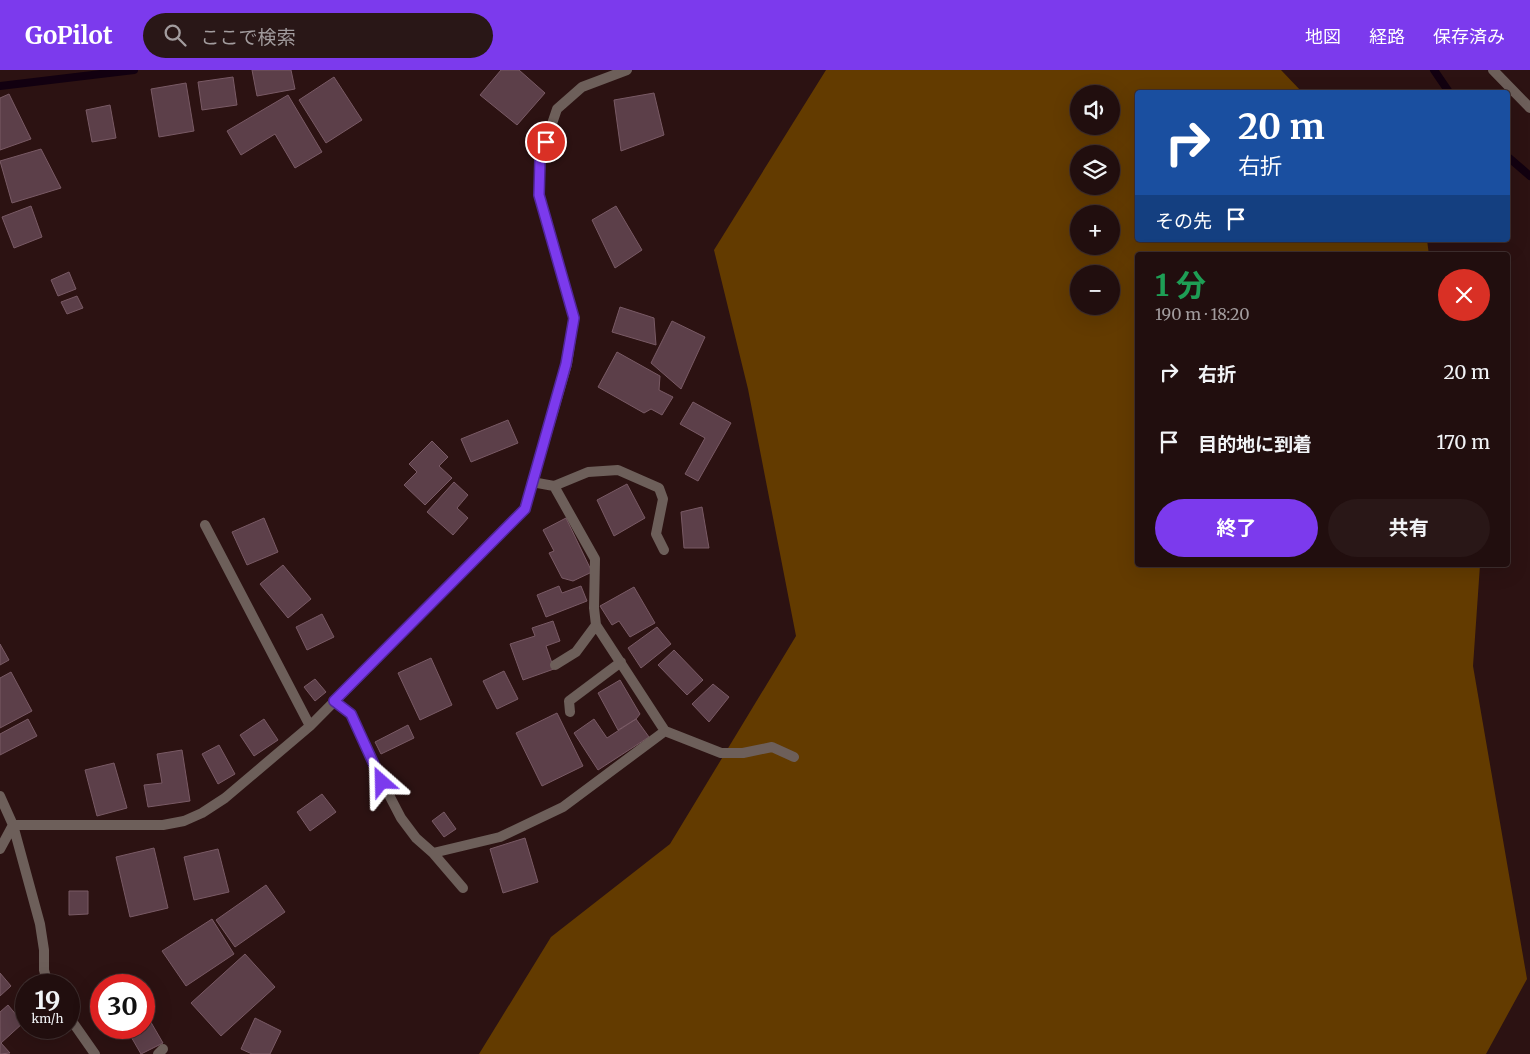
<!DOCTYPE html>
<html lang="ja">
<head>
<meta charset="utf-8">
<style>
  :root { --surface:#210e0e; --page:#291717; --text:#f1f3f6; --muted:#a29c9e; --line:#3e2e2e; --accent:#7c3aed }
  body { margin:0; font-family:Merriweather,"Noto Sans JP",serif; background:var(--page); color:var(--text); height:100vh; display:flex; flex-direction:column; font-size:19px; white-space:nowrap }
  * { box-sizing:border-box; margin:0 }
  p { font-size:16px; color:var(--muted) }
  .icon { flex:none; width:28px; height:28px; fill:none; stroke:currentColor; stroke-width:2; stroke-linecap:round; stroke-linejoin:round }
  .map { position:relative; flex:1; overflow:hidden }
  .panel { position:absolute; left:1135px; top:182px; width:375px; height:315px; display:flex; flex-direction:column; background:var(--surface); border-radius:5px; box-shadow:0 5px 20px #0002,0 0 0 1px var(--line) }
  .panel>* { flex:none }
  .hud { position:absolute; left:1135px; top:20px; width:375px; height:152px; border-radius:5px; box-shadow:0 5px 20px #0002,0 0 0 1px var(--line); background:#1a4fa0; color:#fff; overflow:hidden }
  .fabs { position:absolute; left:1070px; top:15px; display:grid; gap:10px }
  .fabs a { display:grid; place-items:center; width:50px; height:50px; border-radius:50%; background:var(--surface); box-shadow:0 5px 20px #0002,0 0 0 1px var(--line); font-size:25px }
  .speed { position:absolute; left:15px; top:904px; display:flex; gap:10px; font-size:25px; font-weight:700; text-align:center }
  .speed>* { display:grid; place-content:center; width:65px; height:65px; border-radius:50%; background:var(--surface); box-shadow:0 5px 20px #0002,0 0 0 1px var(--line); line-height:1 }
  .speed small { font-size:12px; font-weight:400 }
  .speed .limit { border:8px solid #d22; background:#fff; color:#111 }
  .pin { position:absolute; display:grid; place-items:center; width:42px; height:42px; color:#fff; margin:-21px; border:2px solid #fff; border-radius:50%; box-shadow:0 1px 5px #0007 }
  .me { position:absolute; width:55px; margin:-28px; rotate:335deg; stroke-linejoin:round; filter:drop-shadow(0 0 4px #0008) }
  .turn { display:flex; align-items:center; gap:18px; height:105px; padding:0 20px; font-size:22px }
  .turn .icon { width:65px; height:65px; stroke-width:2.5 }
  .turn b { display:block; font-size:35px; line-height:42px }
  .then { display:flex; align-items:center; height:48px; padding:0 20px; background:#0003; gap:10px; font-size:19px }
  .round { display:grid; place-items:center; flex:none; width:52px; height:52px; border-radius:26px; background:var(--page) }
  .head { display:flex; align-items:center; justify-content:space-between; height:85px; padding:0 20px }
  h1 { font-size:30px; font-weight:700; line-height:38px; color:#1e9e55 }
  .cta { display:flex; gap:10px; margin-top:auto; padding:10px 20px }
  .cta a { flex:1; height:58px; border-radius:30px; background:var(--accent); color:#fff; font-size:20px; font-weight:700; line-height:58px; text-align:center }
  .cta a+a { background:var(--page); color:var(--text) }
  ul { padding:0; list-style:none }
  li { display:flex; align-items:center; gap:15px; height:70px; padding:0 20px }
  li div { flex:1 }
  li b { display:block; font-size:19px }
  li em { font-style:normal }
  header { display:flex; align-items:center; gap:30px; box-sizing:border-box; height:70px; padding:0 25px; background:var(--accent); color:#fff }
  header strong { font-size:24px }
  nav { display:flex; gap:28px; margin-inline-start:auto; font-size:18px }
  .search { width:350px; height:45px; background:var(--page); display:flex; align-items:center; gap:12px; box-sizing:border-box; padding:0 18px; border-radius:28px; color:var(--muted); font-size:19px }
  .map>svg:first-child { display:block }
</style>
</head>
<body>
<header>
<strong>GoPilot</strong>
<div class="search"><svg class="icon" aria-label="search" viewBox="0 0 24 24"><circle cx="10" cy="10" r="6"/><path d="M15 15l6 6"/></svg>ここで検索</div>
<nav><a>地図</a><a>経路</a><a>保存済み</a></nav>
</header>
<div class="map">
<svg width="1530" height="984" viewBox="0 0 1530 984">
  <rect width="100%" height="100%" fill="#2c1212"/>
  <path fill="#633b00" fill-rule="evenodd" d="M826,0H1281L1302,22H1138V170H1427L1429,185H1138V495H1480L1473,596L1527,909L1486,984H479L551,867L670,774L796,566L748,319L714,180ZM1079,24H1111V56H1079ZM1079,84H1111V116H1079ZM1079,144H1111V176H1079ZM1079,204H1111V236H1079Z"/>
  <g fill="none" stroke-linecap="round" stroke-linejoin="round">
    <path stroke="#120010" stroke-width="8" d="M1434,0L1449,22
      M0,16L134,0
      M1508,87L1530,106"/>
  </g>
  <path fill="#5c3f49" stroke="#795a65" d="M252,0H291L295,19L257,26Z
    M501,0H519L545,23L517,55L480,25Z
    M233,7L237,35L202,40L198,12Z
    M334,7L362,50L326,73L299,30Z
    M186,13L194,61L159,67L151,19Z
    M654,23L664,65L621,81L614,30Z
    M9,24L31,69L0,80V28Z
    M288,25L322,82L295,98L275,64L241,85L227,61Z
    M110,35L116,68L92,72L86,40Z
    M41,79L61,118L12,133L0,91Z
    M31,136L42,167L14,178L2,147Z
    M616,136L642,180L615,198L592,150Z
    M69,202L76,219L58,226L51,210Z
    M77,226L83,238L67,244L61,232Z
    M620,237L654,248L656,275L612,262Z
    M672,251L705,267L681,319L651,293Z
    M617,282L660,306L659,320L673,327L662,345L651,339L644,343L598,317Z
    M693,332L731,353L698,411L685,404L705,368L680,354Z
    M508,350L518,373L471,392L461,369Z
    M432,371L448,387L439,396L452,408L425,435L404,415L417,402L409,394Z
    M454,412L468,425L457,438L468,448L453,465L427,442Z
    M627,414L645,448L614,466L597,430Z
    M702,437L709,478H684L681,442Z
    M264,448L278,482L247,495L232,462Z
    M566,448L592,502L573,511L562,508L549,483L554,481L543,460Z
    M283,495L311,529L288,548L260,514Z
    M559,516L562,523L581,516L587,531L546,547L537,525Z
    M634,517L655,553L630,567L619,551L612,555L600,536Z
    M322,544L334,567L307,580L296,557Z
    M553,551L560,571L546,576L554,599L523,610L510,574L535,566L532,558Z
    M657,557L671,574L641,598L628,578Z
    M0,574L9,590L0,595Z
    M674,580L703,610L687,625L658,595Z
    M431,588L452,635L420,650L398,603Z
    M504,601L518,629L497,639L483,611Z
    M11,602L32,641L0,658V608Z
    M315,609L326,622L315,631L304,617Z
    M620,610L640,644L636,649L618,660L598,623Z
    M713,614L729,627L709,652L692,634Z
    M557,643L583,696L542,716L516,663Z
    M28,649L37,666L0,685V664Z
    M264,649L278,670L254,686L240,665Z
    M594,649L607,668L636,649L649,667L598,700L574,663Z
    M408,655L414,668L381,684L375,672Z
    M219,675L235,704L218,714L202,684Z
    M182,680L190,731L148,737L144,715L162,713L157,684Z
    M114,693L127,738L97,746L85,700Z
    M322,724L336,742L310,761L297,742Z
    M444,742L456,759L444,767L432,751Z
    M525,768L538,812L503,823L490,779Z
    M154,778L168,838L130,847L116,787Z
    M218,779L229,822L194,830L184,787Z
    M266,815L285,842L235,877L216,850Z
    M69,821H88V844L69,845Z
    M212,849L234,884L186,916L162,881Z
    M245,884L275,917L221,966L191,933Z
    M0,903L11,916L0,926Z
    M8,935L23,953L1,973L10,983L0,984V942Z
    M145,942L163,973L141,984L126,958H144V943Z
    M255,948L281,961L270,984H252L241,979Z"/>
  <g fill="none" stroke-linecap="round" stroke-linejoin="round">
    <path stroke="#6d5f5a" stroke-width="10" d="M1493,0L1530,38
      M532,412L554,416L588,402L618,400L659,418L663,429L656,464L664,480
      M554,416L595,489L594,538L596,555L576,582L555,595
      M205,455L310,656
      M334,631L351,644L376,700L401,748L416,768L433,783L500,767L563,737L665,661L596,555
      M570,642L569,631L621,592
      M665,661L721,683H743L772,677L794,687
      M0,726L13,755L40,854L44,880V900L48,915
      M13,755H163L184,751L202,743L225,728L310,656L525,439L567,294L574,248L539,125L540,89L557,39L582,17L627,0
      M0,779L13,755
      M433,783L463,818
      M69,947L95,984
      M158,984L163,979"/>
  </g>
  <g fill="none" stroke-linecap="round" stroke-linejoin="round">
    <g stroke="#51269a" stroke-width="12">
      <path id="route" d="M382,712L351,644L334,631L525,439L566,294L574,248L539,125L540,89L546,72"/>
    </g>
    <use href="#route" stroke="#7c3aed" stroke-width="9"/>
  </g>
</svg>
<div class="fabs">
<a><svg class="icon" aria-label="sound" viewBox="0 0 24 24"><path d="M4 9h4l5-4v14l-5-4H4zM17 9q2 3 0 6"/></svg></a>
<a><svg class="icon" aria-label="layers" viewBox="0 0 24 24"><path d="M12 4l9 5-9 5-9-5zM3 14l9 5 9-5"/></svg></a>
<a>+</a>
<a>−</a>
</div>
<div class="speed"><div>19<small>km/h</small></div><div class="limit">30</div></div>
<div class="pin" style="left:546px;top:72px;background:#d93025"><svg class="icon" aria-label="arrive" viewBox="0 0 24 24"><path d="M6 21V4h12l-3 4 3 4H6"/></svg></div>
<svg class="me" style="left:382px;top:712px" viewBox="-20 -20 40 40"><path d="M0-17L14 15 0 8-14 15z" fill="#7c3aed" stroke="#fff" stroke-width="4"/></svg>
<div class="hud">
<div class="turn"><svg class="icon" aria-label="right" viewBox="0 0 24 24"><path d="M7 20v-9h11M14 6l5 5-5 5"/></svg><div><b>20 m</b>右折</div></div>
<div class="then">その先<svg class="icon" aria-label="arrive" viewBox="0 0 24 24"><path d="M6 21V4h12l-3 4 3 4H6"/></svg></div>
</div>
<section class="panel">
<div class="head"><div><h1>1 分</h1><p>190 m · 18:20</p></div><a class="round" style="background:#d93025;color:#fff"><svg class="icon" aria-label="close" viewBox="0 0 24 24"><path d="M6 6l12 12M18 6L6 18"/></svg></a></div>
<ul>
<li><svg class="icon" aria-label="right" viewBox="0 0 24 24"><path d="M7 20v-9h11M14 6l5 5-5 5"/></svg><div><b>右折</b></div><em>20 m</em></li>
<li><svg class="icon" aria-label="arrive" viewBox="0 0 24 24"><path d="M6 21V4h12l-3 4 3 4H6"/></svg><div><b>目的地に到着</b></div><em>170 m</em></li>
</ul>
<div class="cta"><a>終了</a><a>共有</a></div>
</section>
</div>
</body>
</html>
